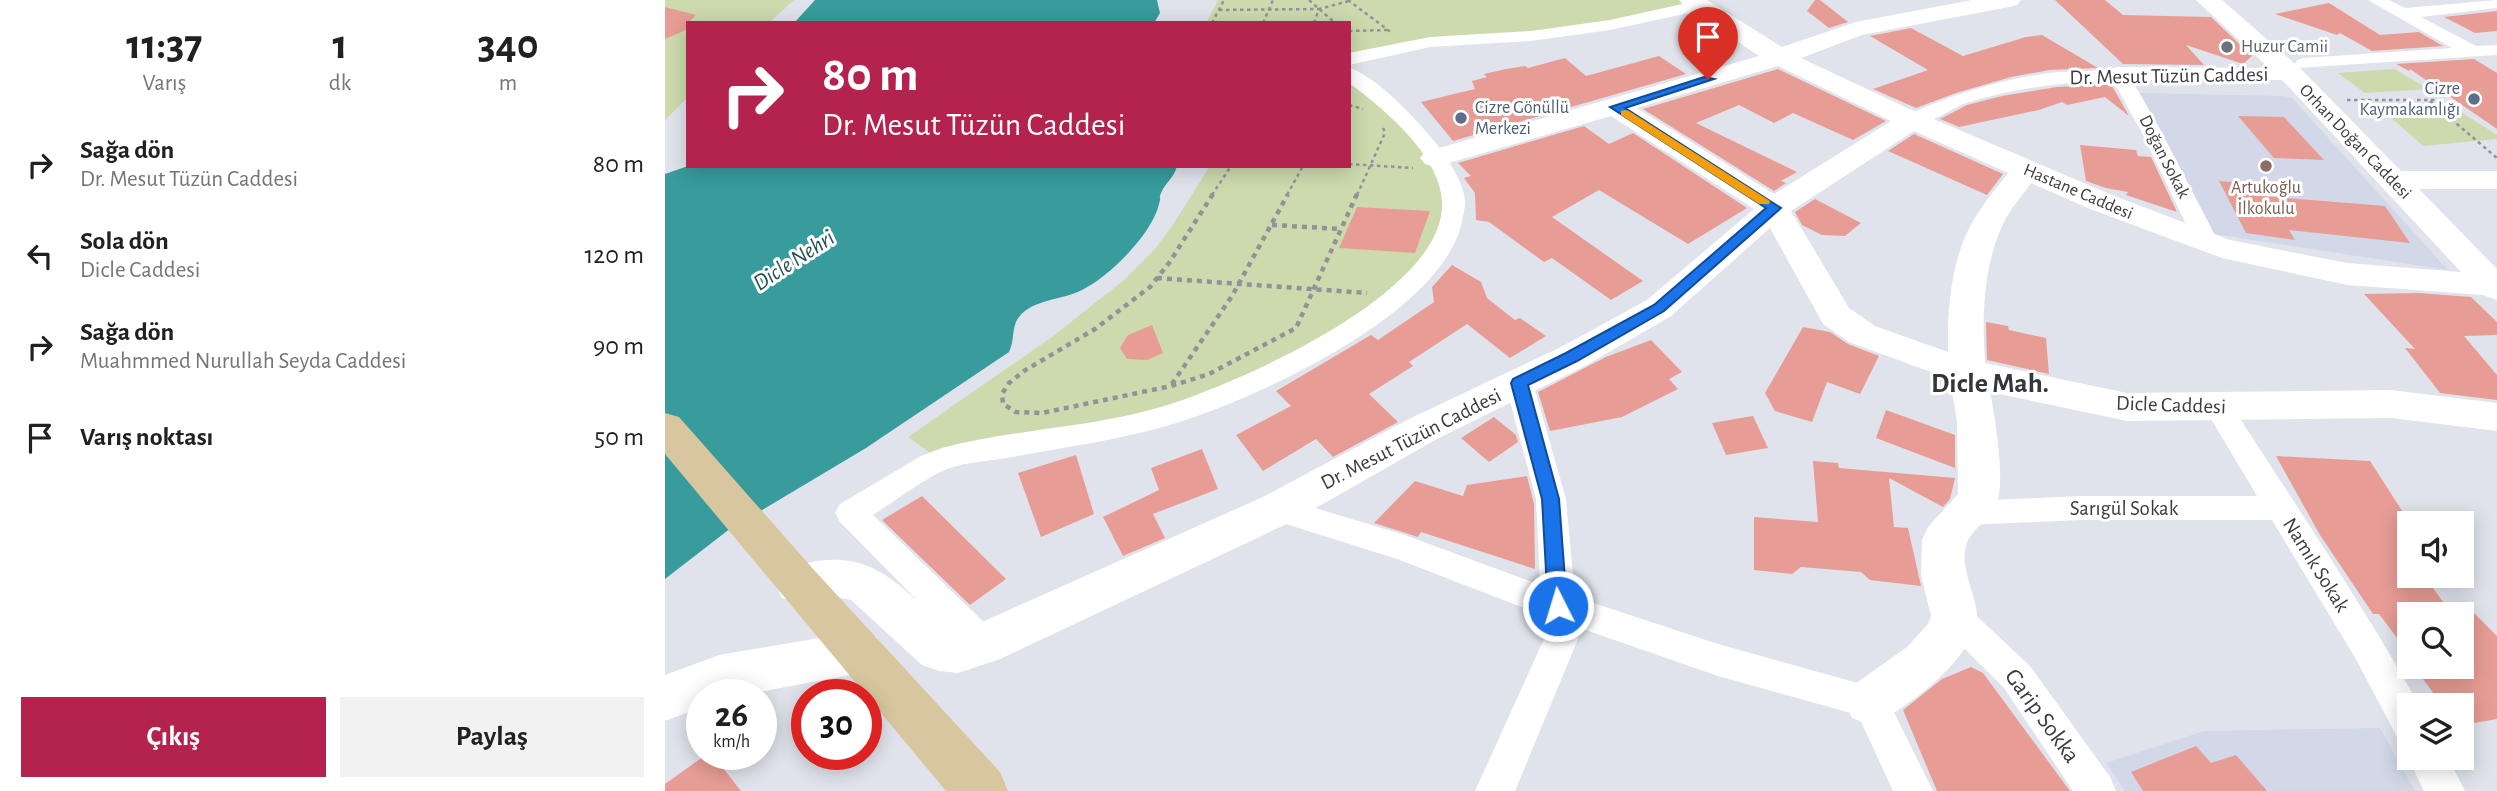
<!DOCTYPE html>
<html lang="tr">
<head>
<meta charset="utf-8">
<style>
  :root { --surface:#fff; --page:#f2f2f2; --text:#202124; --muted:#757577; --accent:#b4234e }
  body { margin:0; font-family:"Alegreya Sans",sans-serif; background:var(--page); color:var(--text); height:100vh; display:flex; flex-direction:column; font-size:26px; white-space:nowrap }
  * { box-sizing:border-box; margin:0 }
  p { font-size:23px; color:var(--muted) }
  .icon { flex:none; width:38px; height:38px; fill:none; stroke:currentColor; stroke-width:2; stroke-linecap:round; stroke-linejoin:round }
  .map { position:relative; flex:1; overflow:hidden }
  .details { display:flex; flex-direction:column; background:var(--surface); width:665px }
  .details>* { flex:none }
  .hud { position:absolute; left:21px; top:21px; width:665px; height:147px; border-radius:0px; box-shadow:0 4px 18px #0003; background:#b4234e; color:#fff; overflow:hidden }
  .tools { position:absolute; left:1732px; top:511px; display:grid; gap:14px }
  .tools a { display:grid; place-items:center; width:77px; height:77px; border-radius:0px; background:var(--surface); box-shadow:0 4px 18px #0003; font-size:35px }
  .speed { position:absolute; left:21px; top:679px; display:flex; gap:14px; font-size:35px; font-weight:700; text-align:center }
  .speed>* { display:grid; place-content:center; width:91px; height:91px; border-radius:50%; background:var(--surface); box-shadow:0 4px 18px #0003; line-height:1 }
  .speed small { font-size:18px; font-weight:400 }
  .speed .limit { border:10px solid #d22; background:#fff; color:#111 }
  .pin { position:absolute; display:grid; place-items:center; width:60px; height:60px; color:#fff; margin:-72px -30px; border-radius:50% 50% 50% 0; rotate:-45deg; box-shadow:0 0 7px #0007 }
  .pin .icon { rotate:45deg }
  .me { position:absolute; width:77px; margin:-38px; rotate:355deg; stroke-linejoin:round; filter:drop-shadow(0 0 5px #0008) }
  .turn { display:flex; align-items:center; gap:24px; height:147px; padding:0 21px; font-size:32px }
  .turn .icon { width:91px; height:91px; stroke-width:2.5 }
  .turn b { display:block; font-size:49px; line-height:60px }
  .eta { display:flex; justify-content:space-evenly; align-items:center; height:119px; text-align:center }
  .eta b { font-size:42px; font-weight:700; line-height:49px }
  .primary-button { display:flex; gap:14px; margin-top:auto; padding:14px 21px }
  .primary-button a { flex:1; height:80px; border-radius:0px; background:var(--accent); color:#fff; font-size:28px; font-weight:700; line-height:80px; text-align:center }
  .primary-button a+a { background:var(--page); color:var(--text) }
  ul { padding:0; list-style:none }
  li { display:flex; align-items:center; gap:21px; height:91px; padding:0 21px }
  li div { flex:1 }
  li b { display:block; font-size:26px }
  li em { font-style:normal }
  main { display:flex; flex:1; min-height:0 }
  .map>svg:first-child { display:block }
</style>
</head>
<body>
<main>
<section class="details">
<div class="eta">
<div><b>11:37</b><p>Varış</p></div>
<div><b>1</b><p>dk</p></div>
<div><b>340</b><p>m</p></div>
</div>
<ul>
<li><svg class="icon" aria-label="right" viewBox="0 0 24 24"><path d="M7 20v-9h11M14 6l5 5-5 5"/></svg><div><b>Sağa dön</b><p>Dr. Mesut Tüzün Caddesi</p></div><em>80 m</em></li>
<li><svg class="icon" aria-label="left" viewBox="0 0 24 24"><path d="M17 20v-9H6M10 6l-5 5 5 5"/></svg><div><b>Sola dön</b><p>Dicle Caddesi</p></div><em>120 m</em></li>
<li><svg class="icon" aria-label="right" viewBox="0 0 24 24"><path d="M7 20v-9h11M14 6l5 5-5 5"/></svg><div><b>Sağa dön</b><p>Muahmmed Nurullah Seyda Caddesi</p></div><em>90 m</em></li>
<li><svg class="icon" aria-label="arrive" viewBox="0 0 24 24"><path d="M6 21V4h12l-3 4 3 4H6"/></svg><div><b>Varış noktası</b></div><em>50 m</em></li>
</ul>
<div class="primary-button"><a>Çıkış</a><a>Paylaş</a></div>
</section>
<div class="map">
<svg width="1832" height="791" viewBox="0 0 1832 791">
  <rect width="100%" height="100%" fill="#e0e3eb"/>
  <path fill="#d2d8e7" d="M1475,93L1618,96L1627,98L1783,270L1549,234Z
    M1715,728L1750,791H1460L1441,763L1539,731Z"/>
  <path fill="#cddaae" d="M0,0H129L104,23H23V97L0,120Z
    M553,0H1026L1031,6L945,25L765,42L684,59V23H541Z
    M1730,69L1763,89L1700,93L1673,73Z
    M684,74L744,123L789,203L754,277L564,394L275,460L243,437L387,337L459,280L490,249L509,223L545,166H684Z
    M1793,110L1832,135V139L1758,146L1722,114Z"/>
  <path fill="#389b9c" d="M150,0H492L495,13L489,23H129Z
    M23,166H512C509,178 500,183 496,193C493,201 497,195 494,204C487,234 445,276 417,290C398,300 368,299 354,317C346,327 350,341 344,352L201,448L62,531L0,579V174Z"/>
  <path fill="#e79d95" d="M1150,0H1155L1183,22L1164,28L1142,11Z
    M1390,0H1440L1458,15L1546,17L1587,56L1578,64L1521,45L1539,65L1458,64Z
    M1664,3L1715,35L1754,32L1778,46L1707,51L1675,33L1672,35L1610,14Z
    M0,7L31,15L23,23L21,30L0,39Z
    M1832,11V31L1810,33L1779,17Z
    M1246,28L1298,56L1361,37L1377,35L1433,68L1384,70L1346,77L1291,93L1251,108L1208,89L1263,70L1205,36Z
    M994,56L1021,74L788,141L756,102L810,89L807,81L822,77L819,74L841,69L860,66L863,68L900,58L921,76Z
    M1809,59L1832,73V129L1745,69L1744,71L1731,64Z
    M1113,69L1221,121L1188,140L1128,113L1109,123L1074,105L1031,123L1132,172L1116,181L1121,183L1109,191L978,109Z
    M1446,84L1464,116L1440,97L1402,105L1397,102L1374,110L1294,127L1275,119L1302,105L1337,96L1392,87Z
    M1573,116L1619,117L1659,160L1609,158Z
    M919,126L944,144L968,133L1082,208L1023,244L934,190L887,217L978,281L946,300L887,258L879,262L824,222L811,220L810,193L799,178L806,176L793,163Z
    M1249,134L1338,174L1322,195L1223,151Z
    M1415,145L1471,150L1473,156L1486,157L1512,212L1461,195L1463,192L1441,188L1421,181Z
    M1554,181L1591,184L1597,196L1720,206L1745,243L1624,230L1630,240L1581,233Z
    M1150,199L1196,223L1180,236L1157,235L1137,225L1130,212Z
    M692,207L765,211L750,253L674,248Z
    M787,265L816,282L822,298L850,320L855,318L881,336L845,358L802,324L744,362L748,366L704,394L733,422L668,457L651,439L598,471L571,435L626,406L611,391L706,335L713,340L769,302L767,287Z
    M1753,293L1806,297L1832,322V335L1799,336L1832,375V400L1775,393L1740,348L1750,349L1699,294Z
    M1321,322L1343,326L1344,330L1381,338L1384,374L1322,360Z
    M487,325L498,353L482,360L462,359L455,348L463,335Z
    M1138,327L1165,332L1183,344L1214,356L1195,394L1162,382L1147,422L1110,411L1100,393Z
    M986,340L1017,372L1004,379L1013,389L957,417L885,431L873,392L941,357Z
    M1221,410L1290,435V468L1211,438Z
    M1088,416L1103,448L1061,455L1047,423Z
    M829,417L851,435L853,442L824,462L796,438Z
    M537,449L553,489L488,514L500,538L458,556L438,517L494,490L486,468Z
    M411,455L429,514L376,537L353,473Z
    M1611,456L1705,461L1745,523V576H1759L1787,614H1745V655L1714,614H1708L1655,535Z
    M1148,461L1173,463L1174,468L1290,478L1285,499L1278,507L1224,478L1229,527L1243,528L1256,586L1205,580L1196,572L1136,567L1127,574L1089,570V517L1153,522Z
    M862,476L869,504L870,569L756,532L753,537L709,523L750,481L798,496L802,485Z
    M257,496L341,579L305,605L217,520Z
    M1797,601L1832,636V719L1797,725V705H1777L1758,679H1762L1754,667H1797Z
    M1306,667L1318,673L1405,791H1272L1238,710L1277,679Z
    M1531,746L1546,763L1571,755L1602,791H1478L1466,772Z
    M42,754H47L76,791H0V784Z"/>
  <g fill="none" stroke-linecap="round" stroke-linejoin="round">
    <path stroke="#919399" stroke-width="2.5" stroke-dasharray="3.5 3.5" stroke-linecap="butt" d="M644,0L670,23
      M683,0L727,33
      M554,10L654,9
      M547,23L559,0
      M598,23L608,0
      M649,23L654,9L684,1
      M684,31L722,30
      M1682,100H1778
      M1765,101L1832,158
      M684,105L698,109
      M684,164L748,168
      M547,195L566,166
      M622,195L638,166
      M692,195L720,133L717,125"/>
    <path stroke="#919399" stroke-width="4.5" stroke-dasharray="5 5" stroke-linecap="butt" d="M548,194L504,263L485,287L430,329L359,371L344,383L337,394L338,404L351,412L377,413L506,386L544,374L631,328L692,194
      M607,225L676,229
      M492,278L702,293
      M507,384L567,296L623,194"/>
    <path fill="#fff" fill-rule="evenodd" d="M1703,0H1724L1740,8L1832,0V8L1756,17L1811,46L1832,45V55L1632,68L1630,64L1632,60L1639,58L1787,48Z
      M1031,1L1037,2L1040,6L1037,10L945,30L866,41L765,47L684,65V53L765,37L866,31L945,20Z
      M1453,67L1625,68L1634,74L1625,80H1467L1496,131L1554,243L1550,248H1534L1530,243L1476,131L1448,81C1398,82 1348,88 1301,103C1283,110 1260,129 1240,124L1237,120L1240,116C1286,95 1333,80 1384,73C1406,70 1431,73 1453,67Z
      M684,68C712,75 761,129 778,152C787,167 798,182 800,200C801,206 798,214 797,221C779,315 583,403 498,427C447,441 394,448 342,458C323,461 303,462 285,468C266,474 227,503 208,515L330,633L335,644L330,655L318,659L306,655L175,522L170,513L175,504L256,456L277,448C349,429 424,428 496,407C569,385 783,293 777,201C775,155 718,108 684,83Z
      M854,373L864,376L868,383L901,499L910,597L1053,644L1218,690L1268,791H1228L1193,715L1053,676L912,627L913,639L850,791H810L879,639L877,615L732,559L602,518L597,509L602,500L613,497L740,535L875,585L871,499L840,383L844,376Z
      M1553,397L1563,400C1628,501 1695,600 1754,705H1745V742L1732,737L1692,661L1607,520H1416L1301,525L1290,522L1285,513L1290,504L1301,501L1416,496H1592L1539,407L1543,400Z
      M1289,601L1301,606L1365,666L1445,777L1451,791H1408L1339,688L1277,626L1272,616L1277,606Z
      M1745,754V758H1783L1800,791H1759L1743,758Z"/>
    <path fill="#fff" fill-rule="evenodd" d="M1014,0H1042L1117,47L1191,22L1307,0H1356L1352,5L1344,7L1197,35L1136,58L1238,106L1447,195L1565,240L1682,263L1796,272L1620,83L1531,0H1557L1638,71L1736,171H1832V189H1754L1832,269V300L1818,295L1682,285L1557,258L1425,209L1366,183C1357,196 1345,209 1338,224C1318,267 1317,316 1320,363L1462,393L1726,390L1832,403V431L1726,418L1462,421L1325,392C1330,416 1342,488 1330,508C1323,520 1304,532 1301,546C1295,569 1310,592 1312,614C1315,654 1238,713 1205,725L1187,718L1180,702L1187,686L1242,647L1263,624L1266,616L1256,575L1257,540L1263,527L1293,494L1292,422L1285,379L1184,342L1158,324L1105,228L1006,316L920,366L772,439L628,521L335,659L293,673L274,671L257,665L186,600L166,596L133,603L117,598L110,584L117,570C202,541 225,578 285,630L293,631L308,626L598,497L744,419L894,348L982,300L1089,209L946,116L770,167L760,164L755,158L760,152L1094,56L1018,5ZM1113,66L1226,121L1109,194L972,108ZM1249,131L1343,173C1331,188 1318,204 1308,221C1286,259 1282,309 1283,352L1210,326L1184,308L1126,211Z
      M195,631L212,637L219,652L212,667L195,673L79,695H37V707L0,721V675L54,655Z"/>
    <path fill="#d8c79e" fill-rule="evenodd" d="M0,413L14,417L149,570L335,772L343,791H281L0,454Z"/>
  </g>
  <path fill="#1a73e8" stroke="#114b97" stroke-width="2" d="M1039,77L1049,79L960,108L1116,208L999,311L912,361L863,385L894,499L902,606L899,611L893,614L886,611L883,606L877,499L846,383L848,379L901,353L989,305L1101,208L945,107Z"/>
  <path fill="#f59e0b" d="M960,110L964,111L1105,201L1104,204H1094L956,115V111Z"/>
  <circle fill="#6b7280" stroke="#fff" stroke-width="2.5" cx="1562" cy="47" r="7"/>
  <g fill="#5c6f8a" stroke="#fff" stroke-width="2.5">
    <circle cx="1809" cy="99" r="7"/>
    <circle cx="796" cy="118" r="7"/>
  </g>
  <circle fill="#8d6e63" stroke="#fff" stroke-width="2.5" cx="1601" cy="166" r="7"/>
  <g text-anchor="middle" dominant-baseline="central" stroke-width="6" stroke-linejoin="round" paint-order="stroke">
    <g font-size="18" fill="#5b616d" stroke="#fff" text-anchor="start">
      <text x="1576" y="47">Huzur Camii</text>
    </g>
    <g font-size="18" fill="#4e5e75" stroke="#fff" text-anchor="end">
      <text x="1795" y="89">Cizre<tspan x="1795" dy="21">Kaymakamlığı</tspan></text>
      <text x="810" y="108" text-anchor="start">Cizre Gönüllü<tspan x="810" dy="21">Merkezi</tspan></text>
    </g>
    <g font-size="18" fill="#3b3c3f" stroke="#fff">
      <text transform="translate(1690 142) rotate(46)">Orhan Doğan Caddesi</text>
      <text transform="translate(1499 157) rotate(63)">Doğan Sokak</text>
      <text transform="translate(1413 192) rotate(23)">Hastane Caddesi</text>
    </g>
    <g font-size="18" fill="#785e54" stroke="#fff">
      <text x="1601" y="188">Artukoğlu<tspan x="1601" dy="21">İlkokulu</tspan></text>
    </g>
    <g font-size="21" fill="#3b3c3f" stroke="#fff">
      <text transform="translate(1504 76) rotate(-1)">Dr. Mesut Tüzün Caddesi</text>
      <text transform="translate(1506 405) rotate(2)">Dicle Caddesi</text>
      <text transform="translate(746 439) rotate(-27)">Dr. Mesut Tüzün Caddesi</text>
      <text x="1459" y="508">Sarıgül Sokak</text>
      <text transform="translate(1651 565) rotate(58)">Namık Sokak</text>
    </g>
    <g font-size="23" font-style="italic" fill="#265152" stroke="#fff">
      <text transform="translate(129 261) rotate(-33)">Dicle Nehri</text>
    </g>
    <g font-size="24" fill="#3b3c3f" stroke="#fff">
      <text transform="translate(1377 716) rotate(54)">Garip Sokka</text>
    </g>
    <g font-size="28" font-weight="bold" fill="#33363c" stroke="#fff">
      <text x="1325" y="384">Dicle Mah.</text>
    </g>
  </g>
</svg>
<div class="tools">
<a><svg class="icon" aria-label="sound" viewBox="0 0 24 24"><path d="M4 9h4l5-4v14l-5-4H4zM17 9q2 3 0 6"/></svg></a>
<a><svg class="icon" aria-label="search" viewBox="0 0 24 24"><circle cx="10" cy="10" r="6"/><path d="M15 15l6 6"/></svg></a>
<a><svg class="icon" aria-label="layers" viewBox="0 0 24 24"><path d="M12 4l9 5-9 5-9-5zM3 14l9 5 9-5"/></svg></a>
</div>
<div class="speed"><div>26<small>km/h</small></div><div class="limit">30</div></div>
<div class="pin" style="left:1043px;top:79px;background:#d93025"><svg class="icon" aria-label="arrive" viewBox="0 0 24 24"><path d="M6 21V4h12l-3 4 3 4H6"/></svg></div>
<svg class="me" style="left:893px;top:606px" viewBox="-20 -20 40 40"><circle r="17" fill="#1a73e8" stroke="#fff" stroke-width="3"/><path d="M0-11L8 9 0 5-8 9z" fill="#fff"/></svg>
<div class="hud">
<div class="turn"><svg class="icon" aria-label="right" viewBox="0 0 24 24"><path d="M7 20v-9h11M14 6l5 5-5 5"/></svg><div><b>80 m</b>Dr. Mesut Tüzün Caddesi</div></div>
</div>
</div>
</main>
</body>
</html>
